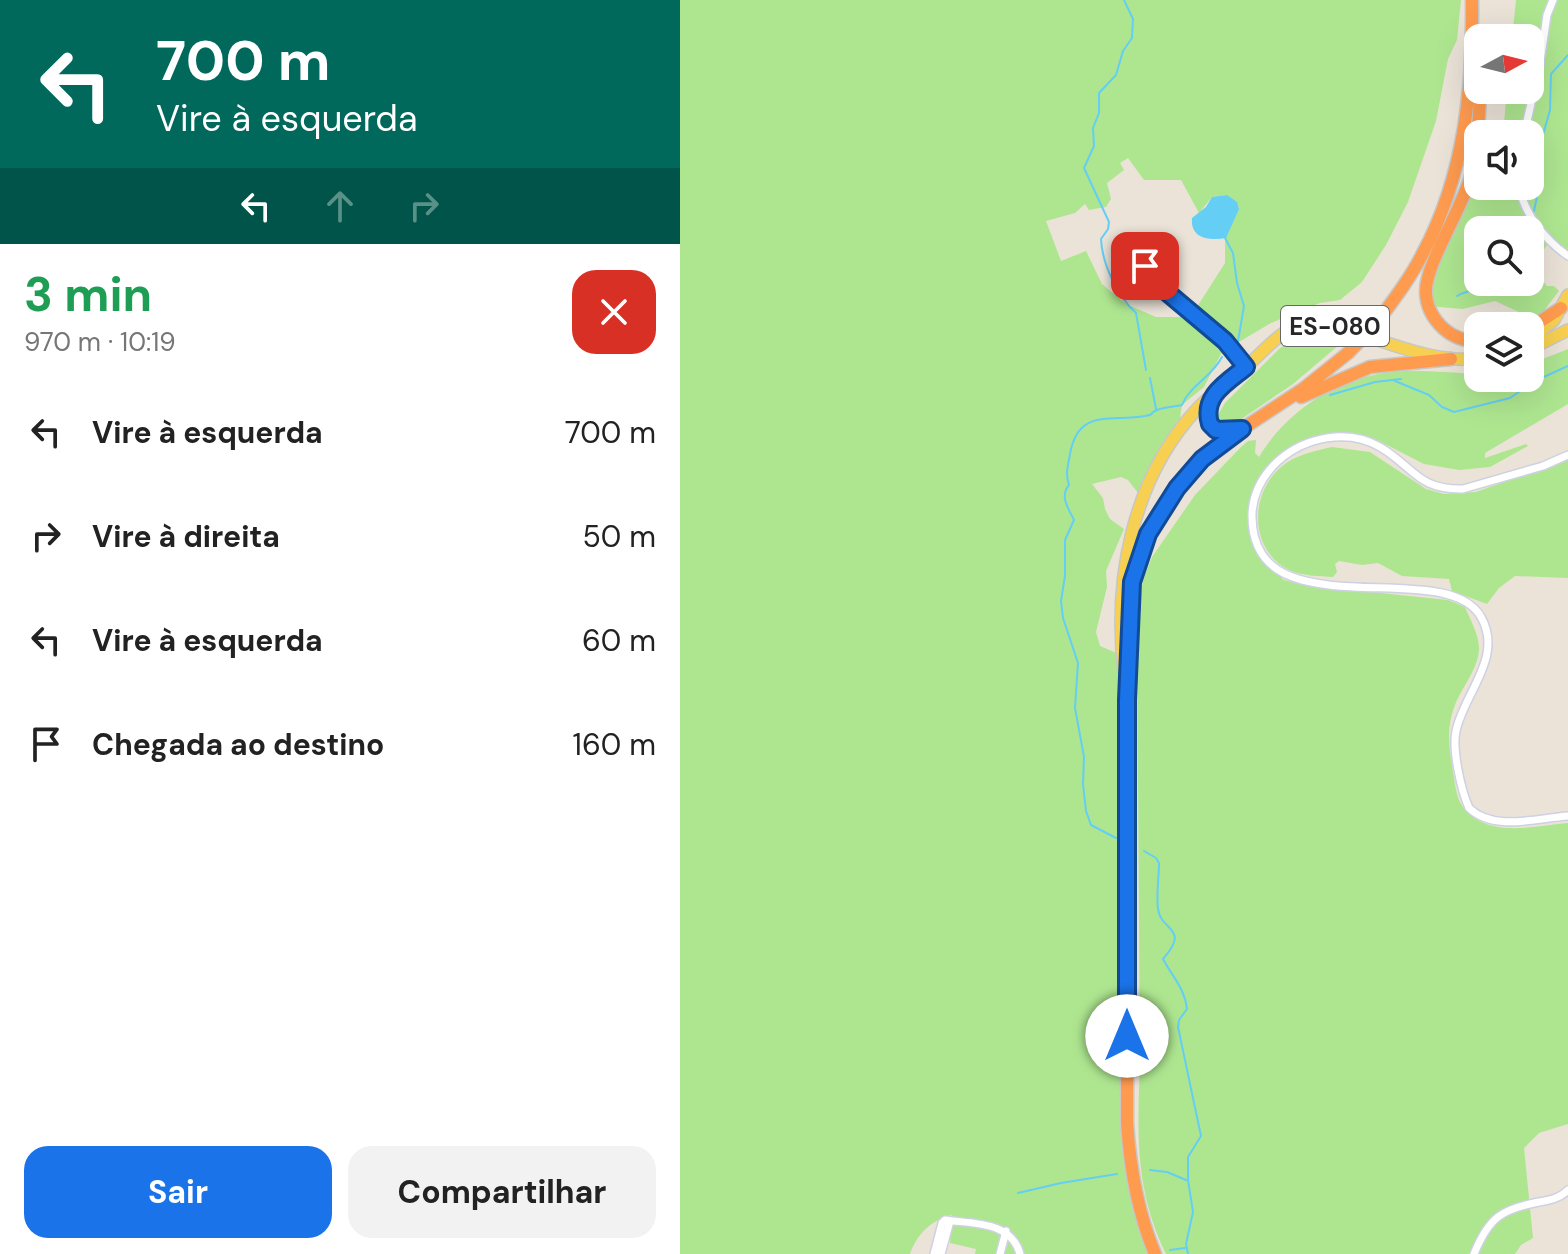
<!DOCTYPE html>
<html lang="pt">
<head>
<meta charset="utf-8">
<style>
  :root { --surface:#fff; --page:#f2f2f2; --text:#222; --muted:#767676; --accent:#1a73e8 }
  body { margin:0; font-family:"DM Sans",sans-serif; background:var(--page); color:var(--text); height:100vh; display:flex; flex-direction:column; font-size:30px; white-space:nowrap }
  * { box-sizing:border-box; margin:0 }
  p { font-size:26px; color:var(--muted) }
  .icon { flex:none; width:44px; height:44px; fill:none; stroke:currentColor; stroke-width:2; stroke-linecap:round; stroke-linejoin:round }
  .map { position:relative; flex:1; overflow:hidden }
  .details { display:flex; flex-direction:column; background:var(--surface); width:680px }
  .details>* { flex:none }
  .guide { background:#00695c; color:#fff; overflow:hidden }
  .needle { width:52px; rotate:83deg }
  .controls { position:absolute; left:784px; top:24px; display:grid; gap:16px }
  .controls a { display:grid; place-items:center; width:80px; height:80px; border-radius:16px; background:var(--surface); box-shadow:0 8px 32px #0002; font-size:40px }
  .pin { position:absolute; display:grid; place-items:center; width:68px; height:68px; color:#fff; margin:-34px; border-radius:16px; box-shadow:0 4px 12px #0006 }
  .me { position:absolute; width:88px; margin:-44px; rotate:0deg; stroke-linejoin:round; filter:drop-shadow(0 0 6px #0008) }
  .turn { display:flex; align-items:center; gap:28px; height:168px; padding:0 24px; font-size:36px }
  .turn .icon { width:104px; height:104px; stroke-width:2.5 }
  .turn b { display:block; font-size:56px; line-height:68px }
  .lanes { display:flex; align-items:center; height:76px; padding:0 24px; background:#0003; justify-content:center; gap:40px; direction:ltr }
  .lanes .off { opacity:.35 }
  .round { display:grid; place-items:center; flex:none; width:84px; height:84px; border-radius:24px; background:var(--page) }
  .overview { display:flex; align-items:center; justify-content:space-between; height:136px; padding:0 24px }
  h1 { font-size:48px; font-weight:700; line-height:60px; color:#1e9e55 }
  .primary-button { display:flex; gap:16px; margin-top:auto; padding:16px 24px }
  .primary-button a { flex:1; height:92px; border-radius:24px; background:var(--accent); color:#fff; font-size:32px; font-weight:700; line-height:92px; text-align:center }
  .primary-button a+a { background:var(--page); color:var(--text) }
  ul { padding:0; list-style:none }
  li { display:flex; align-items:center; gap:24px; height:104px; padding:0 24px }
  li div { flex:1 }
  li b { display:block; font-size:30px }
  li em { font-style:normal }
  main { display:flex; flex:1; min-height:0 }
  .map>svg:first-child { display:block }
</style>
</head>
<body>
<main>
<section class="details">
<div class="guide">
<div class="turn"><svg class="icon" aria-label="left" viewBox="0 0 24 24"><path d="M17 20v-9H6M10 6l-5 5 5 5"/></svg><div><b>700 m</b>Vire à esquerda</div></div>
<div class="lanes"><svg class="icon" aria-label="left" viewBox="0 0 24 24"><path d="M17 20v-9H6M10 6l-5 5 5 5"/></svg><svg class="icon off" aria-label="ahead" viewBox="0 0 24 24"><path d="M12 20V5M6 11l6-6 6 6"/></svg><svg class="icon off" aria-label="right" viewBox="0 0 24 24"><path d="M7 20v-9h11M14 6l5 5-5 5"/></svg></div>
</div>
<div class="overview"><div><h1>3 min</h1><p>970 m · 10:19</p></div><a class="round" style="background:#d93025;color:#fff"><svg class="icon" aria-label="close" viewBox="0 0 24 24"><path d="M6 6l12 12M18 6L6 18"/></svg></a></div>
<ul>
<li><svg class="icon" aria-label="left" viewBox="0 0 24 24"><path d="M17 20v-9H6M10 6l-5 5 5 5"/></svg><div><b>Vire à esquerda</b></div><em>700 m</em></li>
<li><svg class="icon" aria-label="right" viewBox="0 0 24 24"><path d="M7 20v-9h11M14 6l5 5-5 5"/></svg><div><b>Vire à direita</b></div><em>50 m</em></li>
<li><svg class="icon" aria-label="left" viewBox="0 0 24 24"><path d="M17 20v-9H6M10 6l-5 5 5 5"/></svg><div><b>Vire à esquerda</b></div><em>60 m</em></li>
<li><svg class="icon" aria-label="arrive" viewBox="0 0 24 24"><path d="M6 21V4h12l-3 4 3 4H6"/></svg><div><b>Chegada ao destino</b></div><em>160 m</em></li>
</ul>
<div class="primary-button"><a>Sair</a><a>Compartilhar</a></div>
</section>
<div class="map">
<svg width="888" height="1254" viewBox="0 0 888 1254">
  <rect width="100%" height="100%" fill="#ebe3d8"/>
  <path fill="#aee690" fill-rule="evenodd" d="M0,0H781L777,40L768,59L756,121L728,202L706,245L682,282L660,300L640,303L591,323L542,352L524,387L502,405L498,432L458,493L448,480L441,477L412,484L423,498L425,509L430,519L444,529L426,571L427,587L416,632L420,646L439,654L443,1138C446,1180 452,1215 468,1254H295L296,1249L270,1243L272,1215C251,1220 237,1234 230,1254H0ZM448,158L464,180H501L519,213L532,197L547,195L559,207L545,238V263L515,310L501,317H476L446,304L422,284L406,251L381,261L366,221L395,213L405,204L409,210L426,207L431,199L427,183L444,170L440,163Z
    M836,0H888V254L868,244C857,257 856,273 867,286H874L879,291L863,312L854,319L815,301L783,309L747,306L750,275L788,190L799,186H850V134H823L827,90H850V38H832ZM798,230H850V282H798Z
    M641,331L666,339L613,384L548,428L536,425V418L545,403L599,349L622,332Z
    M888,349V404L805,453V458L846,444L848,446L810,467L779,470L744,464L693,438H642L588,467L573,488L568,513L572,540L585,563L604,580L623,585L768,600L785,607C790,619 799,635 799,648C799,668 782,687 775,705C766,728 769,748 773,772C775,783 776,798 783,807C807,839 854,826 888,823V1124L859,1133L844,1148L853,1238L841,1245L835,1254H486C455,1190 457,1135 460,1065L457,646L458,612L463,580L472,557L515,495L560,448L568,441L576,440L575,453L579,457C609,407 664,374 723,371C748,370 773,373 798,374V378H850V364Z
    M652,447L690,452L746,489L764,494L796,492L888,459V578L835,576L819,588L807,604L772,591L769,579L722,576L698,563L682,565L659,561L655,564L657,572L653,577C639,576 622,576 609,570C570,551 569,495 600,468C614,455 634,451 652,447Z"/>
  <path fill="#64cef4" d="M547,195L557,202L559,209L546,238C530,241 510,239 512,218L526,207L532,197Z"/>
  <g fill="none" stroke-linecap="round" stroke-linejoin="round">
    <path stroke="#64cef4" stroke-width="2" d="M444,0L453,19L452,38L443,51L436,75L419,93V113L413,128L414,146L404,168L429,222L428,229L421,239C422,264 438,297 456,313L466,370
      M854,211L859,187L857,156L870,110L871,74L888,55
      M842,230L847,218
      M545,238L553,253L557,283L564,306L558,341
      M777,296C790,287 806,293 817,282
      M470,378L476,409
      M715,381L749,395L762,407L774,412L830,398L855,381L888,366
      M650,395L695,382L721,379
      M436,838L411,825L406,811L403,784L404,757L395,708L398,663L383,618L381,601L385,576V540L394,520C389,509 379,497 389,485C385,473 388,466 390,454C398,408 430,422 465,416C478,413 466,415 477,410C484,407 494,407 502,405C510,385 532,377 542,357
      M464,851L476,858L479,863C479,878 476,894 478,909C481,932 511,927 483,959C492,976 505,989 507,1009L499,1020L498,1027L521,1136L508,1157V1180L513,1212L506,1244L508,1254
      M470,1170L487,1172L506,1180
      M338,1193L381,1183L437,1174
      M490,1250L505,1248"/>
    <g stroke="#cdd1e2" stroke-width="10">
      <path id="street" d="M844,134L859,69L867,15L873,0
        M839,186C844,214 865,240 888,256
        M450,242L482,288L545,341L566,367
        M888,455L863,466L783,489C737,490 734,467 700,447C668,428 625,437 598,461C583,475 573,492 572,514C570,635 765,553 801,617C824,657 784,693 776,731C772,750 781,790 789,808C814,832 857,818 888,816
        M254,1254L262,1223L265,1220C294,1224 331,1221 340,1254
        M261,1254L270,1221
        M320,1254L326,1231
        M794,1254C809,1217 822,1209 859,1202C871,1200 880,1198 888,1190"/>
    </g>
    <g stroke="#c7c7c7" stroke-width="14">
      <path id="primary" d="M850,340L874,320L888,295
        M850,349L888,330
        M532,396L529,418L533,428L544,431L561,429
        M444,672C433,580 452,479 517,409C532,393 551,380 568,365C586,349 606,324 632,321C647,320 666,329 680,334C719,347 756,362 798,359"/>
    </g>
    <g stroke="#c7c7c7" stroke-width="15">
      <path id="highway" d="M695,325C712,302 730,279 743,253C785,174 793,88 792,0
        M850,328L881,308
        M798,342C785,341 774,338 764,329C753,319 746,306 746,291C746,263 782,209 791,176C798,148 799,119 800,90
        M621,397L690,367L771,359
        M475,1254C457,1211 450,1168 447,1123V700L450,599L455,568L468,534L482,510L497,488L522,459L562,429L623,389L668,353"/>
    </g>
    <use href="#street" stroke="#fff" stroke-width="7"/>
    <use href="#primary" stroke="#f7d051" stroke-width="11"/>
    <use href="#highway" stroke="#ff9b4f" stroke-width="12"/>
    <g stroke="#c7c7c7" stroke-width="15" stroke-linecap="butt">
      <path id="highway-bridge" d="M668,353L695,325"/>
    </g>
    <use href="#highway-bridge" stroke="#ff9b4f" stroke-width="12"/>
  </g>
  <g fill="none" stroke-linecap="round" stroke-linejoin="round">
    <g stroke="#114b97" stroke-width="20">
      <path id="route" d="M447,1036V700L452,582L468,534L497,488L522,459L562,429L536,430L530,424C522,396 546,383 566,367L545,341L482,288L465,266"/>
    </g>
    <use href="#route" stroke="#1a73e8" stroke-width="14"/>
  </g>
  <g text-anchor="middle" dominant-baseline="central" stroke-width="7" stroke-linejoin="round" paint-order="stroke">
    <rect fill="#fff" stroke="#686868" stroke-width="2" x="601" y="306" width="108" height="40" rx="6"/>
    <g font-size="24" font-weight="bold" fill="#272727">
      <text x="655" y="326">ES-080</text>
    </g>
  </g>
</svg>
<div class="controls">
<a><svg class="needle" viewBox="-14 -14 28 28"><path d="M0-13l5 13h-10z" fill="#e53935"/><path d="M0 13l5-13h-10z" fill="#767676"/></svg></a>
<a><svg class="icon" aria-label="sound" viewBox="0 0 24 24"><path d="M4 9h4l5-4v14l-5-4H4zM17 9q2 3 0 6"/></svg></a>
<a><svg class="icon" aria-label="search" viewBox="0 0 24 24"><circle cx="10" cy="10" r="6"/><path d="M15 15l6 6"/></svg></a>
<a><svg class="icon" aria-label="layers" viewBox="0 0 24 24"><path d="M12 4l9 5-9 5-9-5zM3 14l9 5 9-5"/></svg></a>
</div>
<div class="pin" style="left:465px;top:266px;background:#d93025"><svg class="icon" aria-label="arrive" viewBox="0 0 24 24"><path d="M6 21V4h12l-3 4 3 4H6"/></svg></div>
<svg class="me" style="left:447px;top:1036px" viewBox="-20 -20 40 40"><circle r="19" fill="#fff"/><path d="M0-13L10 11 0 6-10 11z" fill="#1a73e8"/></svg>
</div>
</main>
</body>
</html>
